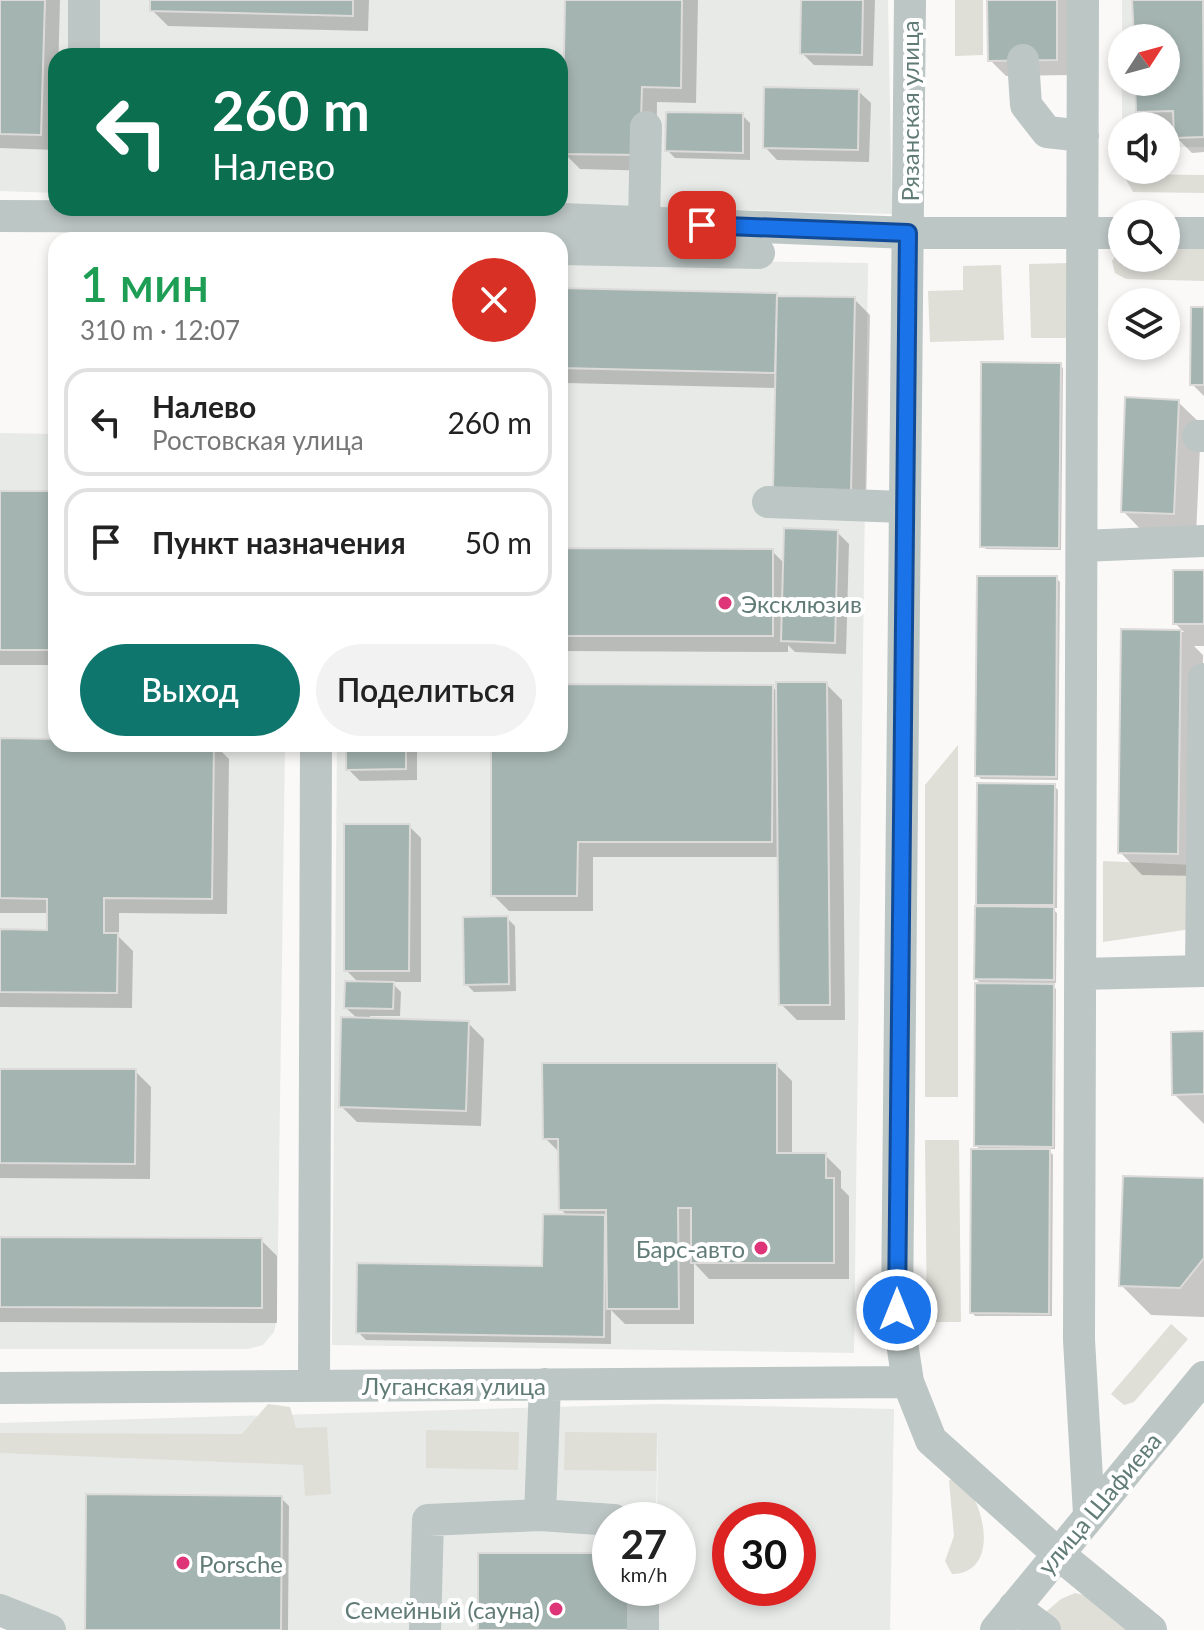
<!DOCTYPE html>
<html lang="ru">
<head>
<meta charset="utf-8">
<style>
  :root { --surface:#fff; --page:#f2f2f2; --text:#222; --muted:#767676; --line:#e0e0e0; --accent:#0f766e }
  body { margin:0; font-family:Lato,sans-serif; background:var(--page); color:var(--text); height:100vh; display:flex; flex-direction:column; font-size:30px; white-space:nowrap }
  * { box-sizing:border-box; margin:0 }
  p { font-size:26px; color:var(--muted) }
  .icon { flex:none; width:44px; height:44px; fill:none; stroke:currentColor; stroke-width:2; stroke-linecap:round; stroke-linejoin:round }
  .map { position:relative; flex:1; overflow:hidden }
  .side { position:absolute; left:48px; top:232px; width:520px; height:520px; display:flex; flex-direction:column; background:var(--surface); border-radius:24px; box-shadow:0 4px 12px #0003 }
  .side>* { flex:none }
  .banner { position:absolute; left:48px; top:48px; width:520px; height:168px; border-radius:24px; box-shadow:0 4px 12px #0003; background:#0b6e4f; color:#fff; overflow:hidden }
  .needle { width:52px; rotate:54deg }
  .controls { position:absolute; left:1108px; top:24px; display:grid; gap:16px }
  .controls a { display:grid; place-items:center; width:72px; height:72px; border-radius:50%; background:var(--surface); box-shadow:0 4px 12px #0003; font-size:40px }
  .speed { position:absolute; left:592px; top:1502px; display:flex; gap:16px; font-size:40px; font-weight:700; text-align:center }
  .speed>* { display:grid; place-content:center; width:104px; height:104px; border-radius:50%; background:var(--surface); box-shadow:0 4px 12px #0003; line-height:1 }
  .speed small { font-size:20px; font-weight:400 }
  .speed .limit { border:12px solid #d22; background:#fff; color:#111 }
  .pin { position:absolute; display:grid; place-items:center; width:68px; height:68px; color:#fff; margin:-34px; border-radius:16px; box-shadow:0 4px 12px #0006 }
  .me { position:absolute; width:88px; margin:-44px; rotate:0deg; stroke-linejoin:round; filter:drop-shadow(0 0 6px #0008) }
  .turn { display:flex; align-items:center; gap:28px; height:168px; padding:0 32px; font-size:36px }
  .turn .icon { width:104px; height:104px; stroke-width:2.5 }
  .turn b { display:block; font-size:56px; line-height:68px }
  .round { display:grid; place-items:center; flex:none; width:84px; height:84px; border-radius:42px; background:var(--page) }
  .head { display:flex; align-items:center; justify-content:space-between; height:136px; padding:0 32px }
  h1 { font-size:48px; font-weight:600; line-height:60px; color:#1e9e55 }
  .action { display:flex; gap:16px; margin-top:auto; padding:16px 32px }
  .action a { flex:1; height:92px; border-radius:48px; background:var(--accent); color:#fff; font-size:32px; font-weight:600; line-height:92px; text-align:center }
  .action a+a { background:var(--page); color:var(--text) }
  ul { padding:0; list-style:none }
  li { display:flex; align-items:center; gap:24px; height:108px; margin:0 16px 12px; padding:0 16px; border:4px solid var(--line); border-radius:24px }
  li div { flex:1 }
  li b { display:block; font-size:30px }
  li em { font-style:normal }
  .map>svg:first-child { display:block }
</style>
</head>
<body>
<div class="map">
<svg width="1204" height="1630" viewBox="0 0 1204 1630">
  <rect width="100%" height="100%" fill="#faf9f8"/>
  <path fill="#e8eae8" fill-rule="evenodd" d="M0,0H888L892,214L560,205V56H56V193L0,191Z
    M1122,0H1204V147H1166V126H1122V82H1166V38H1122V79Z
    M560,259L868,263L854,1353L332,1345L337,744H560Z
    M0,433L56,434V744H285L277,1318L274,1332L263,1345L248,1349H0Z
    M659,1404L894,1409L890,1630H9L0,1626V1423ZM658,1420L657,1520H678V1588H610V1520H656ZM730,1520H798V1588H730Z"/>
  <path fill="#dfded7" d="M955,0H983V55L955,56Z
    M1123,174L1204,175V193L1133,192Z
    M1166,244L1204,245V281L1126,279L1115,273L1112,261L1122,246V258H1166Z
    M1068,263L1070,338H1031L1029,264Z
    M1001,265L1004,340L930,342L928,291L963,290V266Z
    M958,745V1097H925V785Z
    M1103,861L1193,865L1191,929L1103,942Z
    M925,1140H959L961,1322H927Z
    M1171,1324L1188,1339L1134,1402L1124,1405L1111,1394Z
    M268,1404L290,1407L296,1428L327,1427L331,1494L305,1496L303,1465L0,1453V1433L242,1434Z
    M426,1430L519,1432L518,1470L426,1468Z
    M565,1432L657,1433L656,1471L564,1470Z
    M960,1479C985,1501 1001,1573 952,1574L945,1561L954,1536L949,1480Z
    M1075,1593L1089,1596L1135,1630H1060L1040,1617L1061,1599Z"/>
  <path fill="#0003" d="M0,0H60L56,150L0,148Z
    M152,0H369L368,31L168,26L152,10Z
    M567,0H698L696,103L657,102L656,171L580,169L564,153Z
    M803,0H875L873,66L814,65L802,53Z
    M989,0H1072V75L1006,76L990,60Z
    M1134,0H1204V152L1192,153L1176,137L1175,126H1153L1138,111L1137,82H1166V38H1136Z
    M858,91L871,103L869,162L777,160L765,147Z
    M742,115L750,123V160L675,158L667,150Z
    M560,290L854,299L870,315L866,506L791,505L777,388L566,383L560,377Z
    M1204,309V396L1192,384Z
    M1060,365L1063,368L1061,550L986,549L982,546Z
    M1178,402L1201,424L1196,536L1145,534L1123,511Z
    M0,493H56V665H0Z
    M837,532L849,544L846,654L795,652L788,645V652L560,651V550L772,551L785,564Z
    M1204,572V646H1194L1203,655L1200,876L1142,875L1120,852L1123,632H1184L1175,623Z
    M1056,578L1060,582L1058,780L981,779L977,775Z
    M826,684L842,700L845,1020H797L781,1004L779,857H593V911H509L493,895V744H560V686L772,687L778,692Z
    M0,740L56,741V744H214L229,759L227,914L119,913V937L133,951L132,1008L0,1007V931L49,932V913H0Z
    M348,744H417V780L360,781L348,769Z
    M1054,786L1058,790L1057,908H1052L1057,913L1056,983H1050L1056,989L1055,1149H1048L1053,1155L1052,1316H975L972,1312L981,1151L976,1145L983,985L976,979L983,909L978,904Z
    M409,826L421,838V982H391L401,992L400,1016H370V1020L468,1023L484,1039L481,1126L357,1122L341,1106L358,1019L346,1008L360,984L346,970Z
    M507,918L515,926L516,991L474,992L466,984Z
    M1204,1033V1124L1174,1094Z
    M776,1065L792,1081V1155H825L841,1171V1188L849,1196V1279H709L694,1263V1324H625L611,1310V1344L366,1340L358,1332L544,1268L568,1217L561,1209V1154L545,1138Z
    M0,1071H135L151,1087L150,1179L0,1178Z
    M1204,1180V1317L1151,1315L1121,1285Z
    M0,1239L261,1240L277,1256V1323L0,1322Z
    M281,1498L289,1506L288,1630H87Z"/>
  <path fill="#a4b4b0" stroke="#dcdbda" stroke-width="2" d="M0,0H45L41,135L0,134Z
    M150,0H353V16L150,11Z
    M565,0H682L681,88L642,87L640,155L562,154Z
    M801,0H863L862,55L800,54Z
    M987,0H1057V60L988,61Z
    M1132,0H1203L1204,137L1174,138L1173,111L1136,112L1135,82H1166V38H1134Z
    M764,87L859,89L858,150L763,148Z
    M666,112L743,113V153L665,151Z
    M560,288L777,293L775,373L560,368Z
    M777,296L855,297L851,491L773,489Z
    M1191,307H1204V385H1190Z
    M981,362L1061,363L1059,548L980,547Z
    M1125,397L1179,400L1174,514L1121,512Z
    M0,491H56V650H0Z
    M784,528L838,530L835,643L781,641Z
    M560,548L773,549V636H560Z
    M1173,570H1204V624H1173Z
    M977,576H1057L1056,777L975,776Z
    M1121,629L1181,630L1178,854L1118,853Z
    M776,682H827L830,1005H779Z
    M560,684L773,685L772,842H578L577,896H491V744H560Z
    M0,738L56,739V744H214L212,899L104,898V933H118L117,993L0,992V929L47,930V899L0,898Z
    M346,744H406V769L346,770Z
    M977,783L1055,784L1054,905H976Z
    M344,824H410L409,971H344Z
    M975,906L1054,907V980L974,979Z
    M508,916L509,984L464,985L463,917Z
    M345,981L394,982L393,1009L344,1008Z
    M975,983L1054,984L1053,1147L974,1146Z
    M341,1017L469,1021L466,1111L339,1107Z
    M1204,1031V1094L1172,1095L1171,1032Z
    M542,1063H777V1153H826V1178H834V1263H691V1208H678L679,1309H607L606,1210H559L558,1139H543Z
    M0,1069H136L135,1164L0,1163Z
    M971,1149H1050L1049,1314L970,1313Z
    M1123,1176L1204,1178V1258L1180,1288L1119,1286Z
    M543,1214L605,1215L604,1337L356,1333L357,1263L542,1266Z
    M0,1237L262,1238V1308L0,1307Z
    M86,1494L282,1496L281,1630H85Z
    M478,1553H610V1588H634V1630H478Z"/>
  <g fill="none" stroke-linecap="round" stroke-linejoin="round">
    <path stroke="#bcc6c4" stroke-width="32" d="M910,0L897,1310L908,1382L931,1440L1057,1553L1151,1630
      M1083,0L1079,1340L1089,1514
      M84,56V0
      M1023,60L1026,105L1047,132L1083,136
      M0,216L539,218L908,233H1122
      M644,222L646,127
      M1166,233H1204
      M560,249L759,253
      M1198,436H1204
      M768,502L903,507
      M1082,546L1204,541
      M1201,971L1204,679
      M1080,974L1204,971
      M314,1386L316,744
      M0,1388L908,1382
      M540,1515L545,1384
      M643,1588V1630
      M1014,1607L1045,1630
      M0,1610L50,1630
      M425,1630L428,1520L540,1515L614,1520
      M996,1630L1204,1377"/>
  </g>
  <g fill="none" stroke-linecap="round" stroke-linejoin="round">
    <g stroke="#114b97" stroke-width="20">
      <path id="route" d="M702,225L908,233L897,1310"/>
    </g>
    <use href="#route" stroke="#1a73e8" stroke-width="14"/>
  </g>
  <g fill="#de3478" stroke="#fff" stroke-width="3">
    <circle cx="725" cy="603" r="8"/>
    <circle cx="761" cy="1248" r="8"/>
    <circle cx="183" cy="1563" r="8"/>
    <circle cx="556" cy="1609" r="8"/>
  </g>
  <g text-anchor="middle" dominant-baseline="central" stroke-width="8" stroke-linejoin="round" paint-order="stroke">
    <g font-size="24" fill="#617c77" stroke="#fff">
      <text transform="translate(909 111) rotate(-90)">Рязанская улица</text>
      <text x="454" y="1385">Луганская улица</text>
      <text transform="translate(1099 1503) rotate(-50)">улица Шафиева</text>
    </g>
    <g font-size="24" fill="#617c77" stroke="#fff" text-anchor="start">
      <text x="741" y="603">Эксклюзив</text>
      <text x="745" y="1248" text-anchor="end">Барс-авто</text>
      <text x="199" y="1563">Porsche</text>
      <text x="540" y="1609" text-anchor="end">Семейный (сауна)</text>
    </g>
  </g>
</svg>
<div class="controls">
<a><svg class="needle" viewBox="-14 -14 28 28"><path d="M0-13l5 13h-10z" fill="#e53935"/><path d="M0 13l5-13h-10z" fill="#767676"/></svg></a>
<a><svg class="icon" aria-label="sound" viewBox="0 0 24 24"><path d="M4 9h4l5-4v14l-5-4H4zM17 9q2 3 0 6"/></svg></a>
<a><svg class="icon" aria-label="search" viewBox="0 0 24 24"><circle cx="10" cy="10" r="6"/><path d="M15 15l6 6"/></svg></a>
<a><svg class="icon" aria-label="layers" viewBox="0 0 24 24"><path d="M12 4l9 5-9 5-9-5zM3 14l9 5 9-5"/></svg></a>
</div>
<div class="speed"><div>27<small>km/h</small></div><div class="limit">30</div></div>
<div class="pin" style="left:702px;top:225px;background:#d93025"><svg class="icon" aria-label="arrive" viewBox="0 0 24 24"><path d="M6 21V4h12l-3 4 3 4H6"/></svg></div>
<svg class="me" style="left:897px;top:1310px" viewBox="-20 -20 40 40"><circle r="17" fill="#1a73e8" stroke="#fff" stroke-width="3"/><path d="M0-11L8 9 0 5-8 9z" fill="#fff"/></svg>
<div class="banner">
<div class="turn"><svg class="icon" aria-label="left" viewBox="0 0 24 24"><path d="M17 20v-9H6M10 6l-5 5 5 5"/></svg><div><b>260 m</b>Налево</div></div>
</div>
<section class="side">
<div class="head"><div><h1>1 мин</h1><p>310 m · 12:07</p></div><a class="round" style="background:#d93025;color:#fff"><svg class="icon" aria-label="close" viewBox="0 0 24 24"><path d="M6 6l12 12M18 6L6 18"/></svg></a></div>
<ul>
<li><svg class="icon" aria-label="left" viewBox="0 0 24 24"><path d="M17 20v-9H6M10 6l-5 5 5 5"/></svg><div><b>Налево</b><p>Ростовская улица</p></div><em>260 m</em></li>
<li><svg class="icon" aria-label="arrive" viewBox="0 0 24 24"><path d="M6 21V4h12l-3 4 3 4H6"/></svg><div><b>Пункт назначения</b></div><em>50 m</em></li>
</ul>
<div class="action"><a>Выход</a><a>Поделиться</a></div>
</section>
</div>
</body>
</html>
